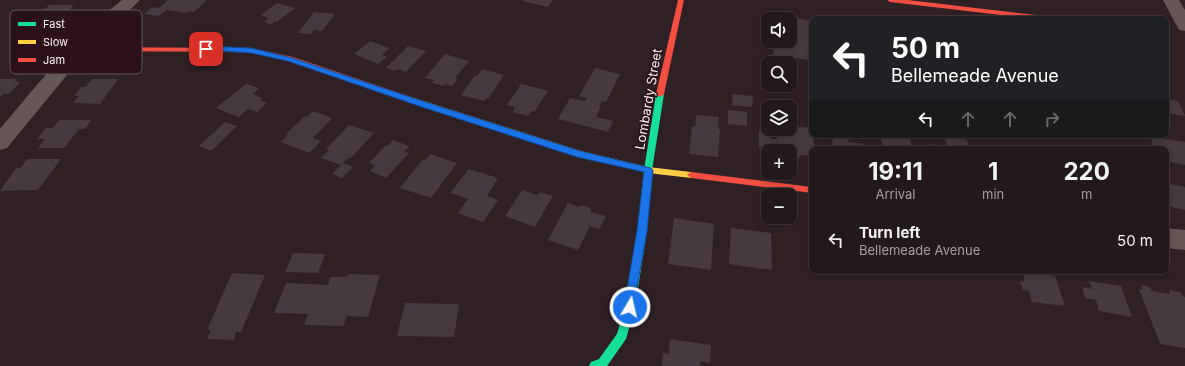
<!DOCTYPE html>
<html lang="en">
<head>
<meta charset="utf-8">
<style>
  :root { --surface:#23181b; --page:#2f2528; --text:#f1f3f6; --muted:#a3a0a3; --line:#40373a }
  body { margin:0; font-family:Inter,sans-serif; background:var(--page); color:var(--text); height:100vh; display:flex; flex-direction:column; font-size:15px; white-space:nowrap }
  * { box-sizing:border-box; margin:0 }
  p { font-size:13px; color:var(--muted) }
  .icon { flex:none; width:22px; height:22px; fill:none; stroke:currentColor; stroke-width:2; stroke-linecap:round; stroke-linejoin:round }
  .map { position:relative; flex:1; overflow:hidden }
  .details { position:absolute; left:809px; top:146px; width:360px; height:128px; display:flex; flex-direction:column; background:var(--surface); border-radius:8px; box-shadow:0 2px 6px #0003,0 0 0 1px var(--line) }
  .details>* { flex:none }
  .guide { position:absolute; left:809px; top:16px; width:360px; height:122px; border-radius:8px; box-shadow:0 2px 6px #0003,0 0 0 1px var(--line); background:#202124; color:#fff; overflow:hidden }
  .tools { position:absolute; left:761px; top:12px; display:grid; gap:8px }
  .tools a { display:grid; place-items:center; width:36px; height:36px; border-radius:8px; background:var(--surface); box-shadow:0 2px 6px #0003,0 0 0 1px var(--line); font-size:20px }
  .pin { position:absolute; display:grid; place-items:center; width:34px; height:34px; color:#fff; margin:-17px; border-radius:8px; box-shadow:0 2px 6px #0006 }
  .me { position:absolute; width:44px; margin:-22px; rotate:9deg; stroke-linejoin:round; filter:drop-shadow(0 0 3px #0008) }
  .turn { display:flex; align-items:center; gap:14px; height:84px; padding:0 16px; font-size:18px }
  .turn .icon { width:52px; height:52px; stroke-width:2.5 }
  .turn b { display:block; font-size:28px; line-height:34px }
  .lanes { display:flex; align-items:center; height:38px; padding:0 16px; background:#0003; justify-content:center; gap:20px; direction:ltr }
  .lanes .off { opacity:.35 }
  .eta { display:flex; justify-content:space-evenly; align-items:center; height:68px; text-align:center }
  .eta b { font-size:24px; font-weight:700; line-height:28px }
  ul { padding:0; list-style:none }
  li { display:flex; align-items:center; gap:12px; height:52px; padding:0 16px }
  li div { flex:1 }
  li b { display:block; font-size:15px }
  li em { font-style:normal }
  .map>svg:first-child { display:block }
</style>
</head>
<body>
<div class="map">
<svg width="1185" height="366" viewBox="0 0 1185 366">
  <rect width="100%" height="100%" fill="#2f2024"/>
  <path fill="#473940" d="M168,0H207L194,12L189,11L188,13L166,10L159,16L144,14L152,7L159,8Z
    M524,0H553L548,7L523,1Z
    M277,3L295,8L277,22L275,21L271,25L264,22L269,18L261,15Z
    M49,5H74L51,30H25Z
    M314,12L335,14L322,31L314,30L311,34L298,33Z
    M779,15L812,21L809,60L773,55L775,41H790V19H778Z
    M370,41L389,48L382,55L387,57L378,64L354,54Z
    M408,46L426,51L406,72L398,69L395,71L386,68Z
    M445,54L469,61L455,78L458,79L452,86L445,84L444,86L432,83L434,80L425,78Z
    M595,68L620,74L606,102L602,101L599,106H601L596,117L613,121L608,132L558,119L570,98L585,101L587,98L579,96Z
    M482,69L504,75L488,99L486,98L484,101L461,95L475,75L477,76Z
    M0,79H18L15,82H20L9,94H3L0,98Z
    M92,79H118L100,104L73,103L79,96H74L81,87H85Z
    M246,84L259,88L253,94L263,98L260,100L267,103L257,112L248,109L239,117L216,108Z
    M521,84L548,91L534,112L531,111L528,116L513,112L515,107L507,105Z
    M733,94L753,96L752,107L732,105Z
    M1166,99L1178,101L1185,116L1166,113Z
    M728,110L747,112V126L728,124Z
    M313,111L332,118L313,138L321,141L309,153L281,142L288,135L286,134L305,116L307,117Z
    M696,115L719,117L718,129H720L718,157L689,154L692,126L695,127Z
    M59,120H91L85,129H79L64,148H38L45,139H37L46,128H53Z
    M225,122L237,126L211,151L199,146Z
    M349,125L374,133L350,159L348,158L343,163L353,167L342,178L332,174L341,165L321,158L329,150L326,149Z
    M790,126L812,128L815,149H812V156L800,155V157H793L790,151H779V149L759,147V130L771,132V139H777V129H790Z
    M832,135H847L848,142L863,144L864,149H833Z
    M881,135H909L912,149H883Z
    M1150,136L1185,142V165L1166,161V149H1155Z
    M945,137L967,140L969,149H932L931,144L947,146Z
    M393,140L409,146L404,152L409,153L386,178L370,171L375,165L369,163L386,145L388,146Z
    M430,154L457,163L431,198L400,188L423,159L425,160Z
    M27,159H61L38,190L0,191L16,168H21Z
    M469,169L498,178L487,196L498,200L483,222L458,213L468,199L450,193Z
    M1166,183L1185,187V210L1171,207L1170,205L1166,204Z
    M522,190L538,195L540,192L553,196L535,227L505,216Z
    M568,203L579,207L581,205L591,208L590,212L606,216L599,229L590,226L578,250L548,240Z
    M674,218L714,224L711,270L668,264Z
    M731,228L771,233L772,270L729,264Z
    M293,253L325,254L318,273L285,272Z
    M906,271H926V275L906,272Z
    M1022,272L1055,276L1065,306L1032,302L1029,291L1023,290L1020,281L1025,282Z
    M232,273L265,275L241,332H236L234,340L207,339L211,330H207Z
    M348,274L380,275L368,317L347,316L343,326L304,325L308,314L274,313L286,283L328,285L330,277H347Z
    M1089,281L1121,286L1132,317L1099,311L1096,300L1085,298L1082,287L1092,289Z
    M1141,285L1150,287L1152,291L1170,294L1169,290L1180,292L1183,296L1185,297V348L1160,344L1139,289L1143,290Z
    M405,303L459,304L454,337L397,336Z
    M670,339L711,345L710,363L700,361V366H662L663,353L669,354Z"/>
  <g fill="none" stroke-linecap="round" stroke-linejoin="round">
    <path fill="#655756" fill-rule="evenodd" d="M122,0H140L85,53L7,148L0,150V129C38,84 75,37 122,0Z
      M1163,0H1179L1185,10V31L1179,30Z
      M1166,228L1185,230V250L1166,248Z"/>
    <path fill="#16e098" fill-rule="evenodd" d="M660,91L664,94L652,170L647,231L635,307L626,339L607,366H589L591,362L599,359L617,334L625,307L637,231L644,170L656,94Z"/>
    <path fill="#ffcf43" fill-rule="evenodd" d="M414,98L581,151L648,167L691,172L695,175L691,178L648,173L580,157L411,103L410,101L411,99Z"/>
    <path fill="#f24e42" fill-rule="evenodd" d="M678,0H684L664,94L660,97L656,94Z
      M887,0H908L1053,17L1057,19H1035L890,2Z
      M76,47L251,48L293,57L417,99L418,101L417,103H411L288,61L251,52L79,51H76Z
      M691,172L812,187V193L691,178L687,175Z"/>
  </g>
  <path fill="#1a73e8" stroke="#114b97" d="M206,46L251,48L292,58L425,102L580,151L651,168L653,170L647,231L633,310L630,312L626,310L624,307L637,231L644,172L577,157L419,106L288,61L251,53L204,50V47Z"/>
  <g text-anchor="middle" dominant-baseline="central" stroke-width="3" stroke-linejoin="round" paint-order="stroke">
    <g font-size="13" fill="#fdf2f4" stroke="#2b1118">
      <text transform="translate(648 99) rotate(-80)">Lombardy Street</text>
    </g>
  </g>
  <rect x="10" y="10" width="132" height="64" rx="6" fill="#2b1118" stroke="#6a545a" stroke-width="1"/>
  <rect x="18" y="22" width="18" height="4" fill="#16e098"/>
  <rect x="18" y="40" width="18" height="4" fill="#ffcf43"/>
  <rect x="18" y="58" width="18" height="4" fill="#f24e42"/>
  <g font-size="11" fill="#fdf2f4">
    <text x="43" y="28">Fast</text>
    <text x="43" y="46">Slow</text>
    <text x="43" y="64">Jam</text>
  </g>
</svg>
<div class="tools">
<a><svg class="icon" aria-label="sound" viewBox="0 0 24 24"><path d="M4 9h4l5-4v14l-5-4H4zM17 9q2 3 0 6"/></svg></a>
<a><svg class="icon" aria-label="search" viewBox="0 0 24 24"><circle cx="10" cy="10" r="6"/><path d="M15 15l6 6"/></svg></a>
<a><svg class="icon" aria-label="layers" viewBox="0 0 24 24"><path d="M12 4l9 5-9 5-9-5zM3 14l9 5 9-5"/></svg></a>
<a>+</a>
<a>−</a>
</div>
<div class="pin" style="left:206px;top:49px;background:#d93025"><svg class="icon" aria-label="arrive" viewBox="0 0 24 24"><path d="M6 21V4h12l-3 4 3 4H6"/></svg></div>
<svg class="me" style="left:630px;top:307px" viewBox="-20 -20 40 40"><circle r="17" fill="#1a73e8" stroke="#fff" stroke-width="3"/><path d="M0-11L8 9 0 5-8 9z" fill="#fff"/></svg>
<div class="guide">
<div class="turn"><svg class="icon" aria-label="left" viewBox="0 0 24 24"><path d="M17 20v-9H6M10 6l-5 5 5 5"/></svg><div><b>50 m</b>Bellemeade Avenue</div></div>
<div class="lanes"><svg class="icon" aria-label="left" viewBox="0 0 24 24"><path d="M17 20v-9H6M10 6l-5 5 5 5"/></svg><svg class="icon off" aria-label="ahead" viewBox="0 0 24 24"><path d="M12 20V5M6 11l6-6 6 6"/></svg><svg class="icon off" aria-label="ahead" viewBox="0 0 24 24"><path d="M12 20V5M6 11l6-6 6 6"/></svg><svg class="icon off" aria-label="right" viewBox="0 0 24 24"><path d="M7 20v-9h11M14 6l5 5-5 5"/></svg></div>
</div>
<section class="details">
<div class="eta">
<div><b>19:11</b><p>Arrival</p></div>
<div><b>1</b><p>min</p></div>
<div><b>220</b><p>m</p></div>
</div>
<ul>
<li><svg class="icon" aria-label="left" viewBox="0 0 24 24"><path d="M17 20v-9H6M10 6l-5 5 5 5"/></svg><div><b>Turn left</b><p>Bellemeade Avenue</p></div><em>50 m</em></li>
</ul>
</section>
</div>
</body>
</html>
